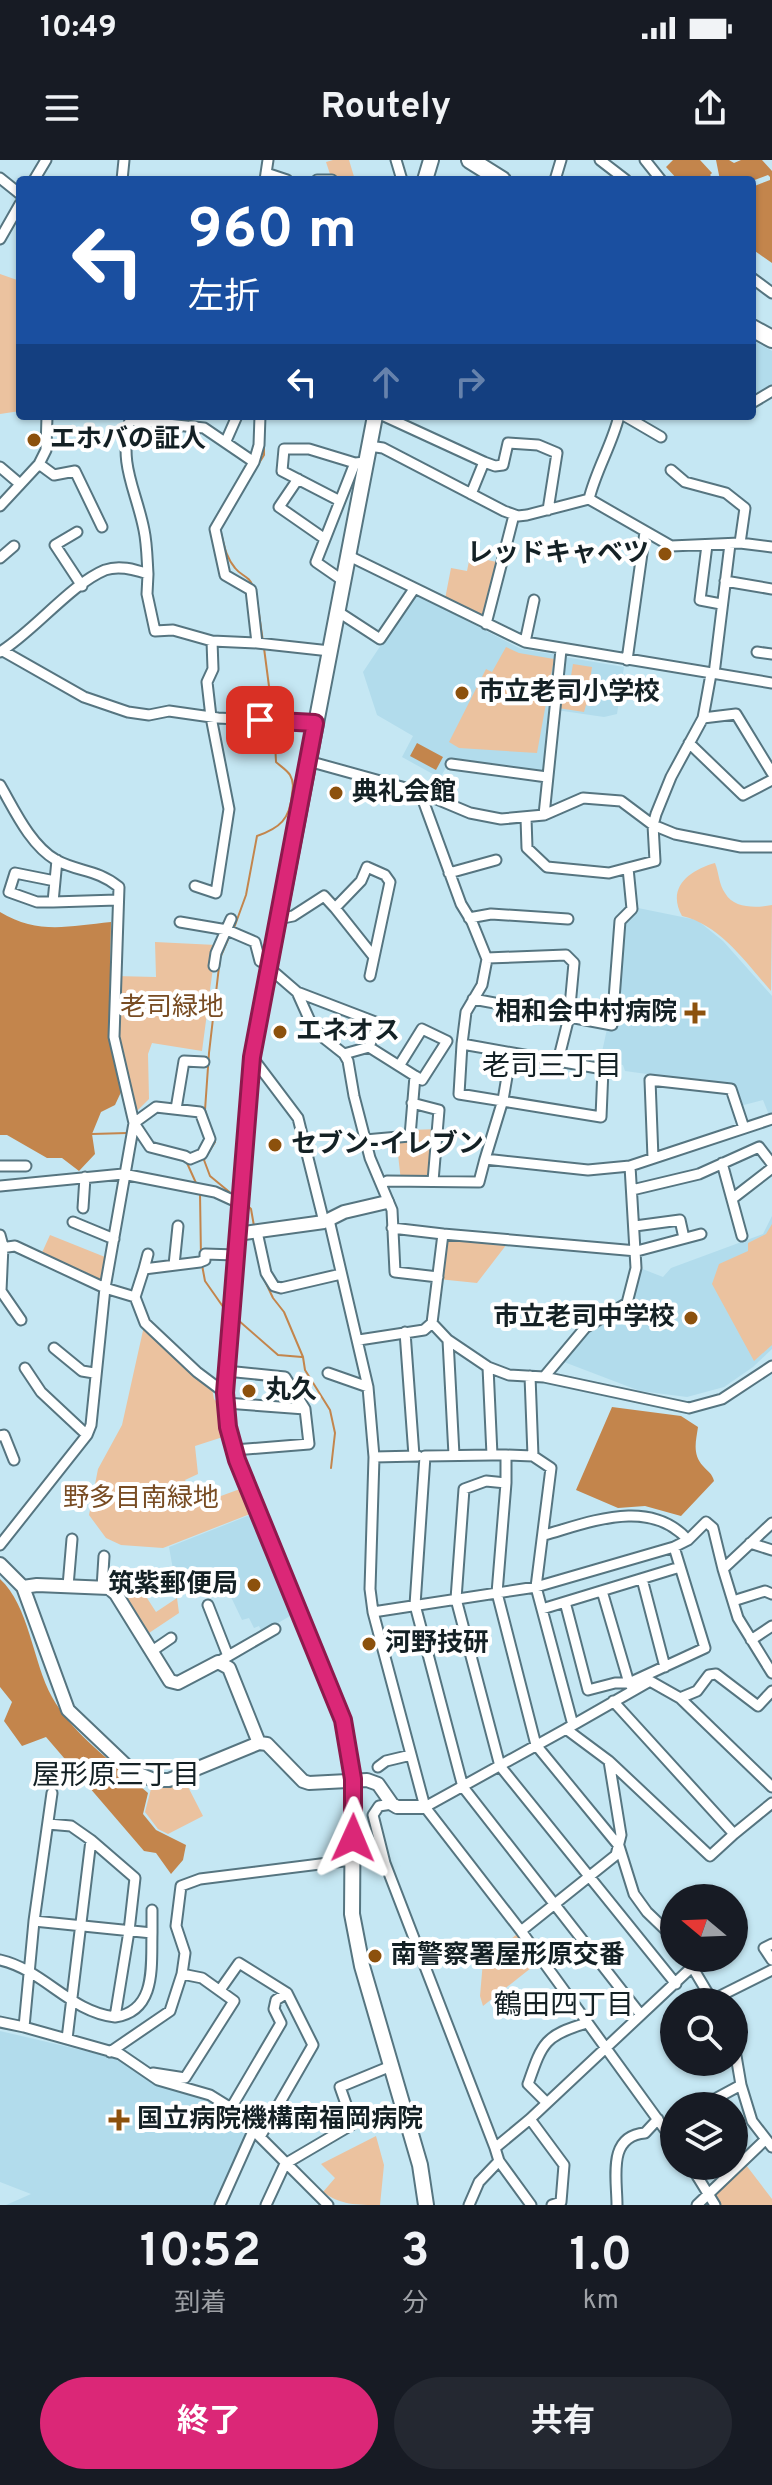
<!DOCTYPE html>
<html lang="ja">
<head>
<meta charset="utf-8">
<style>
  :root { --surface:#171b24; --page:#242831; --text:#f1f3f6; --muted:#9ea1a6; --accent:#db2777 }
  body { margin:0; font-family:Overpass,"Noto Sans JP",sans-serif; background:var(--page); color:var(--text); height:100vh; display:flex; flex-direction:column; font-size:30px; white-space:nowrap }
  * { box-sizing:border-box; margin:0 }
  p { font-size:26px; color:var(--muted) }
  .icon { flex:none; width:44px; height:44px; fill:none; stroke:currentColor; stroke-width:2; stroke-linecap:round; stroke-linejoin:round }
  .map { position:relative; height:2045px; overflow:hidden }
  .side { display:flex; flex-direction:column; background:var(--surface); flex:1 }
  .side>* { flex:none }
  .guide { position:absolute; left:16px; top:16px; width:740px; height:244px; border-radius:8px; box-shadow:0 2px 6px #0004; background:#1a4fa0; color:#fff; overflow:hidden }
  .needle { width:52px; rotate:289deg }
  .buttons { position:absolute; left:660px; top:1724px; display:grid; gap:16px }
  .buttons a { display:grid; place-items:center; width:88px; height:88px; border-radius:50%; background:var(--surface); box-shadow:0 2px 6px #0004; font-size:40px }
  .pin { position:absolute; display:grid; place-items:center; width:68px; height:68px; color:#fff; margin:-34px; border-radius:16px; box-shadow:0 4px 12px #0006 }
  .me { position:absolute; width:88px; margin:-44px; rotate:1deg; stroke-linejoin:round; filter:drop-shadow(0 0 6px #0008) }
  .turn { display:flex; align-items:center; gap:28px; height:168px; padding:0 40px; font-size:36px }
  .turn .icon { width:104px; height:104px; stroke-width:2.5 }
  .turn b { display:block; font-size:56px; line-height:68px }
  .lanes { display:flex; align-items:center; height:76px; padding:0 40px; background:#0003; justify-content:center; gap:40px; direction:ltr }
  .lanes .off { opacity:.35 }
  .eta { display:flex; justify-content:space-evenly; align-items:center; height:136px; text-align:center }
  .eta b { font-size:48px; font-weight:700; line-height:56px }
  .cta { display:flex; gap:16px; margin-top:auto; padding:16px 40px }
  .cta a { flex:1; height:92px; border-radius:48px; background:var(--accent); color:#fff; font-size:32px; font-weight:700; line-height:92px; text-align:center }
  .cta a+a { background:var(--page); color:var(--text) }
  .status { display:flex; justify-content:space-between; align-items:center; height:56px; padding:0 40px; background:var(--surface); direction:ltr }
  .status svg { height:22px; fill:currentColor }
  header { display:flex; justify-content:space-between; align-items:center; height:104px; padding:0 40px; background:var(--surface); font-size:36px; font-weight:700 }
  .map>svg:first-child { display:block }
</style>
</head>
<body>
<div class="status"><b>10:49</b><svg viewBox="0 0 49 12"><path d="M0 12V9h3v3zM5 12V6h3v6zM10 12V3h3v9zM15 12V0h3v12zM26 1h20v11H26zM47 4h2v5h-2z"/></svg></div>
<header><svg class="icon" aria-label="menu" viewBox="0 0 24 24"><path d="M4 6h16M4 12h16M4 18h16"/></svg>Routely<svg class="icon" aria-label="share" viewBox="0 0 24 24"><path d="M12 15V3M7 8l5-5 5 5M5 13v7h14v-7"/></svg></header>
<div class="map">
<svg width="772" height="2045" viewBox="0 0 772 2045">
  <rect width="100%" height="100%" fill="#c5e7f3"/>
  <path fill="#b2dcec" d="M752,180L772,191V229L752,240Z
    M415,434L521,489L558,495L544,612L451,599L440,618L402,597L413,576L377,555L363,512Z
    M565,497L624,507L617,554L604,557L556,550Z
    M638,748L697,760L723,781L772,836V953L769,955L763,940L740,946L734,926L625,911L623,905L600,901L607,869H616L624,765L635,755Z
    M772,1056V1189L753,1207L724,1227L687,1237L640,1231L564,1202L589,1170L630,1145L640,1108L663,1117L671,1108L763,1074Z
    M250,1355L292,1455L262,1472L259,1466L254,1468L249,1458L242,1460L220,1414L177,1432L169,1387Z
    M0,1871L120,1899L210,1939L228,1951L248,1969L214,2045H6L31,2034L0,2022Z"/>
  <path fill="#ebc29f" d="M333,0H349L355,20H332L326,2Z
    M0,114L20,121V251L0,254Z
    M470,396L501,403L486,458L445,439L451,408L467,411Z
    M506,487L519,493L554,499L537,593L459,588L449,582L486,509L492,512Z
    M573,504L592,507L590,521L596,523L592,546L586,545L584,552L558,548L563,515L571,516Z
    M715,703C719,713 719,725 725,733C734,749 757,748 772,745L771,831C746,803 721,765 682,756C666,727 690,710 715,703Z
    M155,782L216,785L202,891L152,883L148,894L149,939L132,956L114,877L115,816L156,817Z
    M438,969L433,1021H401L396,977L410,970Z
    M772,1064V1185L754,1201L712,1124L719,1104L748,1091V1083L766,1074Z
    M443,1074L510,1080L477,1123L438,1119Z
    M50,1075L110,1099L105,1128L40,1097Z
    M144,1166L166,1189L212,1228L214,1239L220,1245L226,1276L195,1286L198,1314L185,1320L199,1344L240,1329L250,1354L163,1388L121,1385L106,1378L89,1355L98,1309L122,1265Z
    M138,1424L156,1452L177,1438L179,1453L149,1473L122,1429Z
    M185,1621L203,1656L168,1674L158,1669L145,1652L152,1625H168Z
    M521,1771L541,1800L483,1846L480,1836L483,1801Z
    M376,1976L384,2005L380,2045C357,2045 340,2045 323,2032L335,2018L321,2004Z
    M743,2001L772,2039V2045H717L710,2034Z"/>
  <path fill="#c3854c" d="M673,0H700L712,13L710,15L715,20H678L666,7Z
    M716,0H729L734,3L741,0H762L772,11V103L752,89V27L770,20V17L768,15L752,21L720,20Z
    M417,583L443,597L436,610L410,596Z
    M0,752C38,775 69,766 111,762L109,874L122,930L115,945L101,952L92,974L95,994L79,1011L62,998H47L7,975H0Z
    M612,1247L681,1256L698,1267C696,1281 692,1294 703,1306C708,1312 712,1313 714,1321L681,1356L645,1346L618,1348L576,1330Z
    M0,1419C29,1445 33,1503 52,1537C74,1576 114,1603 148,1633L143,1654L156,1670L186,1685L183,1700L171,1714L156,1693L144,1691L46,1577L22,1586L4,1561L12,1542L0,1527Z"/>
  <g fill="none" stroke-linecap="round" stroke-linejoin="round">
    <path stroke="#c3854c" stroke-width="2" d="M239,336L264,295V266
      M220,369C224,384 225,396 235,408C241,416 250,416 253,427
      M256,433L263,482
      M264,488L273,557
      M234,768L246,735L257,676C280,668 290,659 292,634C293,628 294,622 290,615C287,610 280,606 276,602L274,563
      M229,777L220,798L209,893L205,950L215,982L204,1000L210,1016L233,1035
      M92,974L127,973
      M187,1003L196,1023
      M200,1033L201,1098
      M245,1043L251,1049L254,1066
      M258,1096L262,1113
      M202,1105L205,1121L226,1151
      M264,1119L273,1138L284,1152L303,1197L305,1210L330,1250L335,1273L331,1308
      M238,1160L278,1195L302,1197"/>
    <g stroke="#567580" stroke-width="13">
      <path id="street" d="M396,0L402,20
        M600,0L626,20
        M645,0L661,20
        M266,13L287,20
        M0,18L20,34
        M34,20L46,0
        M122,20L124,0
        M265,20L268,0
        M317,20H332
        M555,20L561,0
        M0,79L20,44
        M752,118L772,133
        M752,243L772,231
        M384,256L484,302L471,334
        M625,256L661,277
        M226,281L237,256
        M369,286L383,288L504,351L518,356L527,355L589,339C596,310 612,285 619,256
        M254,302L259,285L260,256
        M484,302L495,306L503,305L508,283L538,285L557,293L548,350
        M39,304L54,315L75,311L102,367
        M0,307L20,324
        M671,310L685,322L726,333L745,348L740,383
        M298,319L279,347L325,379
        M589,339L671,386L740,383L772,387
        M340,341L282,311L284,289H309L355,303L366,302
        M0,346L39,304L46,290L47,256
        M77,372L55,385L82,426
        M707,385L700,440L721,444
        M347,395L525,482L772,523
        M0,398L14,386
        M148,414L147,434L155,471L173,470L212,481L257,483
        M342,420L316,402L355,303
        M725,421L772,429
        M337,451L380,479L414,429
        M486,464L514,355
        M525,482L534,440
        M3,491L84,537L128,552L149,555L169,551L218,558L315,563
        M0,492C33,472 71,424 105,410C119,405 134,409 148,414C147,399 147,384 144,370C136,329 118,305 130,260L204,268L254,302L215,369L225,415L251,430L257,483L330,491
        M757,492L772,494
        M627,500L645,372
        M714,514L730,384
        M703,558L736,554L772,613
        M689,583L743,635L772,620
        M308,601L420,632L470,653L501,659L544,655L583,638L621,641L653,665L675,674L741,687H772
        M451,604L547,617
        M0,625C14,649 30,685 56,700C78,712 97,709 119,727L114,877L134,963L150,987L185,996L190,999L202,994L210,979L200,952L156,947L134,963L105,1128L91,1265L87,1275L0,1385
        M420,632L461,744L472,762L487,799L482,825L466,852L462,884
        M544,655L561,490
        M526,658L527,688L547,707L609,713L628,708
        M449,713L496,700
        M55,721L15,713L9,732L37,742H53L57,700
        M195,726L216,733L229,649L211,557L207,522L213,509L212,481
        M53,742L117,740
        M335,748L374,797
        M469,758L491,754L568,759
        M278,759L293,756L324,736L335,748L361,721L367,707L385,715L390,722L370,816
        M180,762L227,770L255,782L260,801L269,806
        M487,798L566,795L574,803L569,857L558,901
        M214,806L216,793L231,759
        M267,811L275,813L297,832L310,861L325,879L344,894L348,901L354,936L370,998L392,1050L395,1112L438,1117
        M297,832L378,863L369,887L344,894
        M473,839L612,865L620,761L632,749L628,708L655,701L653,665L656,654L671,617L703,558L711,514
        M462,884L603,909L601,957L459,934Z
        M369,887L415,916L422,920L447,881L422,869L399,906
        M511,893L503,940L485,999L588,1010L630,1006
        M252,897L298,958L324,1062
        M412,943L439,950L433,1021
        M176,949L184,901L204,902
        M365,980L410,976L415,916
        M653,998L650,920L731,929L744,968
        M722,1003L742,1076
        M0,1006H26
        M382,1024L387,1021L479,1022L485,999
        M0,1026L123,1014L215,1032L239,1043
        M632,1030L699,1014L759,987L772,1004
        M732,1039L772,1008
        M83,1048L85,1017
        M329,1060L368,1227L374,1297L370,1429L373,1452L425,1647L521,1771
        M73,1062L114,1079
        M635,1066L680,1060L684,1078
        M392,1068L443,1074L432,1163L448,1180L488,1207L492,1295H506V1323L497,1433L536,1585L619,1686L634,1734L647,1752L674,1778
        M257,1072L266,1113L274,1126L281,1128L341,1114
        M443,1074L637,1091L701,1074
        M0,1075L3,1086L1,1131L21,1160
        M0,1088L15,1086L105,1128L135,1137L144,1109L200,1102L205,1100V1094L236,1095
        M174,1105L178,1066
        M144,1109L148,1094
        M135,1137L145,1163L197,1212L225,1233
        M405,1172L414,1296
        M359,1180L424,1170L432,1163
        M448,1180L454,1295
        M54,1188L82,1211L94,1213
        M488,1207L509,1215L544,1217L585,1168L627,1143L636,1108L630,1006L772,959
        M25,1208L41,1232L87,1275
        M226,1211L285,1217L305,1249L309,1284L234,1290
        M328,1213L368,1227
        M544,1217L689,1248L722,1239L772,1206
        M226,1243L305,1249
        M0,1276L4,1275L14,1300
        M492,1295L425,1296L415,1445L463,1627L641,1855
        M506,1295L533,1296L530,1216
        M533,1296L551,1308L536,1427L573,1565L566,1569L609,1601L621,1675L616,1695L521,1771L674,1982
        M374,1297L418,1296
        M506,1323L486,1321L464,1329L456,1439L500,1606L676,1824
        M544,1375C591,1362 650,1337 688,1380
        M750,1383L772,1390
        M723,1409L738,1458L772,1513
        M642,1419L665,1507
        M68,1426L72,1379
        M102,1428L104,1396
        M113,1431L120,1424L171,1414
        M733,1441L765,1431L772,1434
        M565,1442L588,1530L615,1523H629L602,1431
        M208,1445L228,1496
        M542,1449L680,1407
        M373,1452L536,1427L674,1387L688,1380L706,1362L713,1368L723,1409L772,1363
        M751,1480L772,1466
        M152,1491L171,1478
        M218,1502L275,1469
        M631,1526L629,1523L705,1488L674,1387
        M680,1538L772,1627
        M573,1565L650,1521L680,1538L697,1531L709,1515L716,1514L758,1546L772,1531
        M609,1601L710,1696L734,1674L613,1541
        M378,1607L386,1601L411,1595
        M392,1644L379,1646L373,1655L385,1703L495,1988
        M425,1647L566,1569
        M734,1674L772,1643
        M152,1750V1773
        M34,1761L152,1773C151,1805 157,1851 115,1857
        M772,1784L764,1788L772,1800
        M687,1798L713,1842
        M0,1800C44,1810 70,1852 115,1857L129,1771L135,1718L91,1680L71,1666L48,1664
        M220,1830L239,1803L287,1833
        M712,1840L772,1810
        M0,1862L24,1867L120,1894L158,1920L210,1935L231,1948L328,2045
        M24,1867L34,1761L52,1633
        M67,1879L91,1680
        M734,1884L741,1925L752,1961L772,1987
        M110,1892L170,1851L182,1814L185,1793L176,1766L181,1726L200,1719L352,1700
        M153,1913L185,1918L234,1841L202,1818L182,1814
        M547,1943L528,1924C542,1884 544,1875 587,1863
        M702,1946L741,1925
        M231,1948L281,1863L274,1849L276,1840L287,1833L313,1885L260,1977
        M530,1959L564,2005L561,2042L552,2045
        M691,2006L715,2045
        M220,2045L254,1969
        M266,2045L285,2004L353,1964L340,1927L391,1906
        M469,2045L479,2022L499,2001
        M531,2045L499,2001L495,1988L530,1959L692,1807
        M617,2045C617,2018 607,1976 645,1973L658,1959
        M697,2045L765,1980"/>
    </g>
    <g stroke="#567580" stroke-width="16">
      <path id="secondary" d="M237,1074L324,1062L344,1052L387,1042
        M0,1404L23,1427L68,1550L132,1611L154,1620H169L259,1583L267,1584L303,1621L309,1623L367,1620L378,1624L392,1644L397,1647H425
        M23,1427L37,1425L109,1428L116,1434L170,1521L178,1523L218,1502L229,1508L259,1583"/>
    </g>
    <g stroke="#567580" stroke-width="18">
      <path id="primary" d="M425,20L431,0
        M375,256L252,897L225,1233L228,1267L237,1300L343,1560L353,1619L352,1754L362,1806L420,2005L426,2045"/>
    </g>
    <g stroke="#567580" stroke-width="20">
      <path id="highway" d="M470,0L502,20
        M752,168L772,179"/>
    </g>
    <use href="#street" stroke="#fff" stroke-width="9"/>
    <use href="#secondary" stroke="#fff" stroke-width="12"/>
    <use href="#primary" stroke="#fff" stroke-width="14"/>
    <use href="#highway" stroke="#fff" stroke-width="16"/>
  </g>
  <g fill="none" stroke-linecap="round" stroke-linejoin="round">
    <g stroke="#8e194d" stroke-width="20">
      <path id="route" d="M260,560L315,563L252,897L225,1233L228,1267L237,1300L343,1560L353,1619V1678"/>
    </g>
    <use href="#route" stroke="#db2777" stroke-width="14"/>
  </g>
  <g fill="#8c510d" stroke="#fff" stroke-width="3">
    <circle cx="34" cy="280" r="8"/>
    <circle cx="665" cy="394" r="8"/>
    <circle cx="462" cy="533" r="8"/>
    <circle cx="336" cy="633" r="8"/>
    <path d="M691 841h8v8h8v8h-8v8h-8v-8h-8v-8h8z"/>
    <circle cx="280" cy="872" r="8"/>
    <circle cx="275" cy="985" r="8"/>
    <circle cx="691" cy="1158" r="8"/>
    <circle cx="249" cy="1231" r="8"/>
    <circle cx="254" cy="1425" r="8"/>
    <circle cx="369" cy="1484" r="8"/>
    <circle cx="375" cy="1796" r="8"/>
    <path d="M115 1948h8v8h8v8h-8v8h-8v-8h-8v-8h8z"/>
  </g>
  <g text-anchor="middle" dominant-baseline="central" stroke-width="8" stroke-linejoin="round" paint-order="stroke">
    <g font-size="26" font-weight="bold" fill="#142125" stroke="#fff" text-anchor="start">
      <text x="50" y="280">エホバの証人</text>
      <text x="649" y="394" text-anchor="end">レッドキャベツ</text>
      <text x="478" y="533">市立老司小学校</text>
      <text x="352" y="633">典礼会館</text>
      <text x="677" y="853" text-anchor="end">相和会中村病院</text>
      <text x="296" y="872">エネオス</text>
      <text x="291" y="985">セブン-イレブン</text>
      <text x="675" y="1158" text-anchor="end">市立老司中学校</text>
      <text x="265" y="1231">丸久</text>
      <text x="238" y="1425" text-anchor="end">筑紫郵便局</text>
      <text x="385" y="1484">河野技研</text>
      <text x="391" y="1796">南警察署屋形原交番</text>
      <text x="137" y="1960">国立病院機構南福岡病院</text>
    </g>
    <g font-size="26" fill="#784c23" stroke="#fff">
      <text x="172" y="848">老司緑地</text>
      <text x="141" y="1339">野多目南緑地</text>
    </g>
    <g font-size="28" fill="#142125" stroke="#fff">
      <text x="552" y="908">老司三丁目</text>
      <text x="116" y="1617">屋形原三丁目</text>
      <text x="564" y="1847">鶴田四丁目</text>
    </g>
  </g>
</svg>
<div class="buttons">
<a><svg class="needle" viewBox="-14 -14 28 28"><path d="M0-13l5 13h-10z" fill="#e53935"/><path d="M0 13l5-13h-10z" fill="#9ea1a6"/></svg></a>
<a><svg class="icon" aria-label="search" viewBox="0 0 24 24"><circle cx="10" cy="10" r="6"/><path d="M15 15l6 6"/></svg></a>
<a><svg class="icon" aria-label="layers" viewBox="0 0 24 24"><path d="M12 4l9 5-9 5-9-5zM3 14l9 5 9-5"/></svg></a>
</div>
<div class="pin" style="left:260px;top:560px;background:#d93025"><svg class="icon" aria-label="arrive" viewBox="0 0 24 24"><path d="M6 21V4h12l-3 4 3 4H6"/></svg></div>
<svg class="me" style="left:353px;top:1678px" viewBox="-20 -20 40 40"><path d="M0-17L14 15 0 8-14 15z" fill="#db2777" stroke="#fff" stroke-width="4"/></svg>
<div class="guide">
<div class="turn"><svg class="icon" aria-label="left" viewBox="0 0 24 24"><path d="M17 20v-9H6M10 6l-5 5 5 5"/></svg><div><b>960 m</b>左折</div></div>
<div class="lanes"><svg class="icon" aria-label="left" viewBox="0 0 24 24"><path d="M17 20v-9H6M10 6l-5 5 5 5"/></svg><svg class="icon off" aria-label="ahead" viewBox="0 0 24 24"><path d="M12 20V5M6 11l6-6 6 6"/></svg><svg class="icon off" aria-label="right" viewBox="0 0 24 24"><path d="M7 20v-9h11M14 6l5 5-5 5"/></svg></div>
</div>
</div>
<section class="side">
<div class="eta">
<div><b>10:52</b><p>到着</p></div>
<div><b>3</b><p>分</p></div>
<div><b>1.0</b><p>km</p></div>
</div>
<div class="cta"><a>終了</a><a>共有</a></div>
</section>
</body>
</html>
